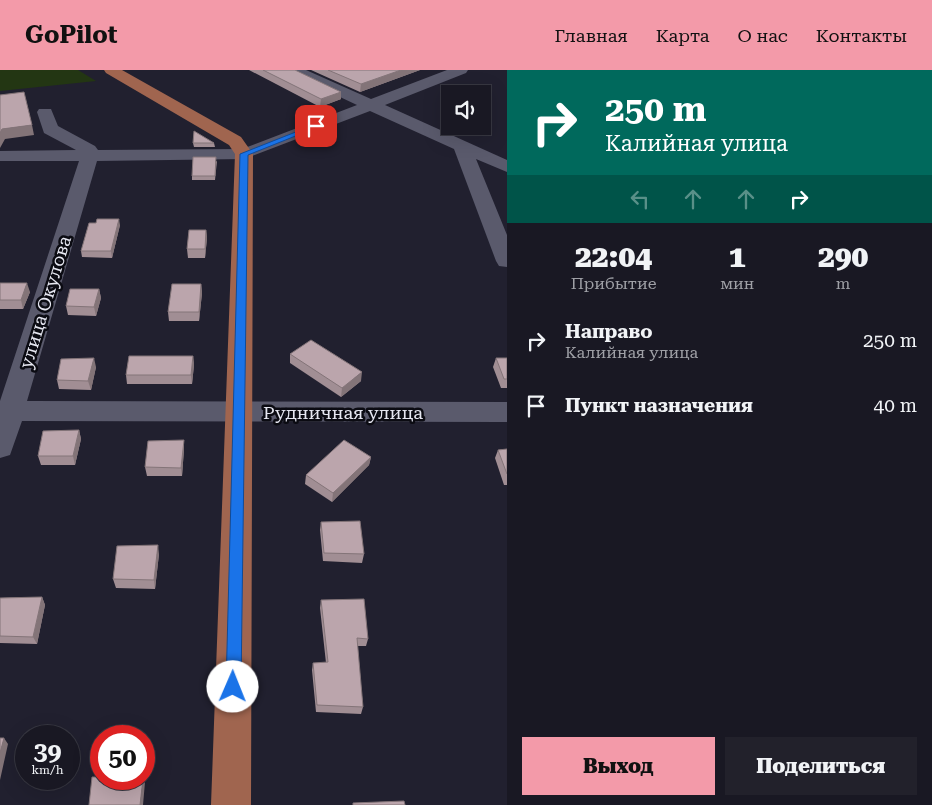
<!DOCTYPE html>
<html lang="ru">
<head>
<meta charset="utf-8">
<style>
  :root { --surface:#191823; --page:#22212b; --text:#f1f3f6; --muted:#9fa0a6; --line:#373741; --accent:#f39aa9 }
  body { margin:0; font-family:"Roboto Serif",serif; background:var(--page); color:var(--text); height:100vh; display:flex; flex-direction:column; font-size:19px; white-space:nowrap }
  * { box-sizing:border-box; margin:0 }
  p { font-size:16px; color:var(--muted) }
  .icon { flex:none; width:28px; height:28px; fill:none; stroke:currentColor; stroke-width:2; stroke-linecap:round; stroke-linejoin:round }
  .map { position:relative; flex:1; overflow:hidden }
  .panel { display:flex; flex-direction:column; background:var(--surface); width:425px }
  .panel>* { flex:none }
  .banner { background:#00695c; color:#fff; overflow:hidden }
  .fabs { position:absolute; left:441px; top:15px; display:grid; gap:10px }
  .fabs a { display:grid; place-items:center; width:50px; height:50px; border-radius:0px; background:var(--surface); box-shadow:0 5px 20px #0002,0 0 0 1px var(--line); font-size:25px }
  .speed { position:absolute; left:15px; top:655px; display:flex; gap:10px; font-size:25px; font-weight:700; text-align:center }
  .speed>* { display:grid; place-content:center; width:65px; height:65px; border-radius:50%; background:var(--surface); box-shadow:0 5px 20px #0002,0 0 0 1px var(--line); line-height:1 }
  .speed small { font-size:12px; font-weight:400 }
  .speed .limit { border:8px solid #d22; background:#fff; color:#111 }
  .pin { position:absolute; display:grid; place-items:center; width:42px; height:42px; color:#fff; margin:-21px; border-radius:10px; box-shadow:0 2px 8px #0006 }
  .me { position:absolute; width:55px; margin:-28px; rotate:1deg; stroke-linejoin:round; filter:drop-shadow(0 0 4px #0008) }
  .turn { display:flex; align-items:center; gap:18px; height:105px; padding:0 15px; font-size:22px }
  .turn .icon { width:65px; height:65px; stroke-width:2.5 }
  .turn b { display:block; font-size:35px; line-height:42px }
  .lanes { display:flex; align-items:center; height:48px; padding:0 15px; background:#0003; justify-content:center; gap:25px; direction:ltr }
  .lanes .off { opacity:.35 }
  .eta { display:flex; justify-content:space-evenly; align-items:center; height:85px; text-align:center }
  .eta b { font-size:30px; font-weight:800; line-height:35px }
  .action { display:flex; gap:10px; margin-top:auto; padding:10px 15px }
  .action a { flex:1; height:58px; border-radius:0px; background:var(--accent); color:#111; font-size:20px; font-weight:800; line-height:58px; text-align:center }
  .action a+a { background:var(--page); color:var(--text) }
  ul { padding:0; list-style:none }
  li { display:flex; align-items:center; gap:15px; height:65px; padding:0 15px }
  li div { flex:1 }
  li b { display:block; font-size:19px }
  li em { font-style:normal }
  header { display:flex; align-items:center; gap:30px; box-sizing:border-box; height:70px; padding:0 25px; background:var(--accent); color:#111 }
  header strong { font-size:24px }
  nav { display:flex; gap:28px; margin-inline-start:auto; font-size:18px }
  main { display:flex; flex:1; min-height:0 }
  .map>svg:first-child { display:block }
</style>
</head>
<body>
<header>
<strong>GoPilot</strong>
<nav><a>Главная</a><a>Карта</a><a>О нас</a><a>Контакты</a></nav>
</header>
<main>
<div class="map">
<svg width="507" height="735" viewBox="0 0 507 735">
  <rect width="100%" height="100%" fill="#21202f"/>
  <path fill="#233613" d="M0,0H78L96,11L0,21Z"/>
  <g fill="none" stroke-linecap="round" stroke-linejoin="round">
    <path fill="#5a5a6c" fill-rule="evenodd" d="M287,0H306L371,29L447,0H468L466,3L385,35L507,90V102L476,89L507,165V197L499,196L496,191L454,79L370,41L244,89L97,91L27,331L507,332V352L22,351L10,385L0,388V331L79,91H0V81L76,80L44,63L37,42L39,39H51L58,56L95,76L98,80L242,79L357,35L289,3Z"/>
    <path fill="#a0654f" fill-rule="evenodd" d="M104,0H122L241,67L253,84L251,735H211L235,84L229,75L106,3Z"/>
  </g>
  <path fill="#a18e94" d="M249,0H295L341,22V29L320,37Z
    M311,0H420L360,22Z
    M193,73H214L215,77H194Z
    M217,91L215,110H192V106Z
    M96,153L120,155L112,188L82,187L81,181Z
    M206,160L207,168L205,188H188L187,179Z
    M0,213L30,222L23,239H0Z
    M201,214L202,223L199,251H169L168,242Z
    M99,219L101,228L96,246L68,245L66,236Z
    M290,284L361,311L341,327L290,293Z
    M193,286L194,295L192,314H127L126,305Z
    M496,288H507V318H501L493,297Z
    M96,297L91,320L59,319L57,310Z
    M79,360L81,369L75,395H41L38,386Z
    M184,370V379L182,406H147L145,397Z
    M507,379V415H504L495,388L498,380Z
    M371,387L369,395L332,432L305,414L306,405Z
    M321,452L364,484L362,493L323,491L320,460Z
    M159,484L155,519L116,518L113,509Z
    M42,527L45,535L37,574L0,573V528Z
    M321,530L368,569L366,576H357L363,637L361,644L316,642L312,600L313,593H326L320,538Z"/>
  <path fill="#837478" d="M401,0H420L360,22L361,14Z
    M341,22V29L320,37L321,29Z
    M32,55L34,65L5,69L0,78V63L2,59Z
    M119,149L120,155L112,188L111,181Z
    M206,160L207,168L205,188V179Z
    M27,213L30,222L23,239L21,230Z
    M201,214L202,223L199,251V242Z
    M99,219L101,228L96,246L94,237Z
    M193,286L194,295L192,314L191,305Z
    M94,288L96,297L91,320L88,311Z
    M362,302L361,311L341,327L342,318Z
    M79,360L81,369L75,395L73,386Z
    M184,370V379L182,406L181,398Z
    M371,387L369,395L332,432L333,423Z
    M158,475L159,484L155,519L154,510Z
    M42,527L45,535L37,574L33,567Z
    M4,668L8,674L0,710V683Z
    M144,708L145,712L143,735H140L143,709H144Z"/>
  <path fill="#bba5ac" stroke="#837478" d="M263,0H295L341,22L321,29Z
    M328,0H401L361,14Z
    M24,22L32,55L2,59L0,63V25Z
    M194,61L214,73H193Z
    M193,87H216L215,106H192Z
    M97,149H119L111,181H81L89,153H96Z
    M189,160H206L205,179H187Z
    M0,213H27L21,230H0Z
    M172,214H201L199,242H168Z
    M70,219H99L94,237L66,236Z
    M311,270L362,302L342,318L290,284Z
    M129,286H193L191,305H126Z
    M94,288L88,311L57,310L61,289Z
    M496,288H507V309H504Z
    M79,360L73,386H38L43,361Z
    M184,370L181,398L145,397L148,371Z
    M344,370L371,387L333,423L306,405Z
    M507,379V404L498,380Z
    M360,451L364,484L324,483L321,452Z
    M158,475L154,510L113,509L117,476Z
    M42,527L33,567L0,566V528Z
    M364,529L368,569L357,568L363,637L317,635L313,593L328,592L321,530Z
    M0,668H4L0,683Z
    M92,707H101V709H143L140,735H89Z
    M404,731L405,735H353V733Z"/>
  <path fill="#1a73e8" stroke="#114b97" d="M316,54L319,56L318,57L248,85L241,617L238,622L233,624L228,622L226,617L240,84Z"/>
  <g text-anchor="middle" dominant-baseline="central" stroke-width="5" stroke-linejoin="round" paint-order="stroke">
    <g font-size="18" fill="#e6e7f1" stroke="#0b0b12">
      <text transform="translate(45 232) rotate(-73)">улица Окулова</text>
      <text x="343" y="342">Рудничная улица</text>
    </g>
  </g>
</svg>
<div class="fabs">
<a><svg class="icon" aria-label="sound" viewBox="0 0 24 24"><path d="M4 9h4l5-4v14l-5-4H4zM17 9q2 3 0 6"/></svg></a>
</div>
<div class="speed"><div>39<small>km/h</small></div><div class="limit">50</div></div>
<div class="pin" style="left:316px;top:56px;background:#d93025"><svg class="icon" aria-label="arrive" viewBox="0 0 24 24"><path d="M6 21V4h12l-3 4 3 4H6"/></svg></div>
<svg class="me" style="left:233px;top:617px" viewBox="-20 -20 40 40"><circle r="19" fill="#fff"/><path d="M0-13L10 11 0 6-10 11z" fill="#1a73e8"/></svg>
</div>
<section class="panel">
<div class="banner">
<div class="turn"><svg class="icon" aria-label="right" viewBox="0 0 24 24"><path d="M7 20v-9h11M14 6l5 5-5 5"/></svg><div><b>250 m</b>Калийная улица</div></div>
<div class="lanes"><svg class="icon off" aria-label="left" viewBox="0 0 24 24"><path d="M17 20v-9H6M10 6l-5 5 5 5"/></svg><svg class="icon off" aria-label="ahead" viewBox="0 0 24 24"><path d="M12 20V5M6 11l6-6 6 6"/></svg><svg class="icon off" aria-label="ahead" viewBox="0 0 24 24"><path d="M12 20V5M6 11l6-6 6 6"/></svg><svg class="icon" aria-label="right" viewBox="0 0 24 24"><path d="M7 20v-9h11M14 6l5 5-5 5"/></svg></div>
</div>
<div class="eta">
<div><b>22:04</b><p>Прибытие</p></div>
<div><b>1</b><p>мин</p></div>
<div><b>290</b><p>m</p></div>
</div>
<ul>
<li><svg class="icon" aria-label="right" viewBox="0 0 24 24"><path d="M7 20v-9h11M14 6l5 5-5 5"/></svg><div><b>Направо</b><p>Калийная улица</p></div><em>250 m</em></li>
<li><svg class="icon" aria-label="arrive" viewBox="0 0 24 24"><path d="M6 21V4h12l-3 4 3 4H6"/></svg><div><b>Пункт назначения</b></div><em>40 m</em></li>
</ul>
<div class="action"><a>Выход</a><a>Поделиться</a></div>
</section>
</main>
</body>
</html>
